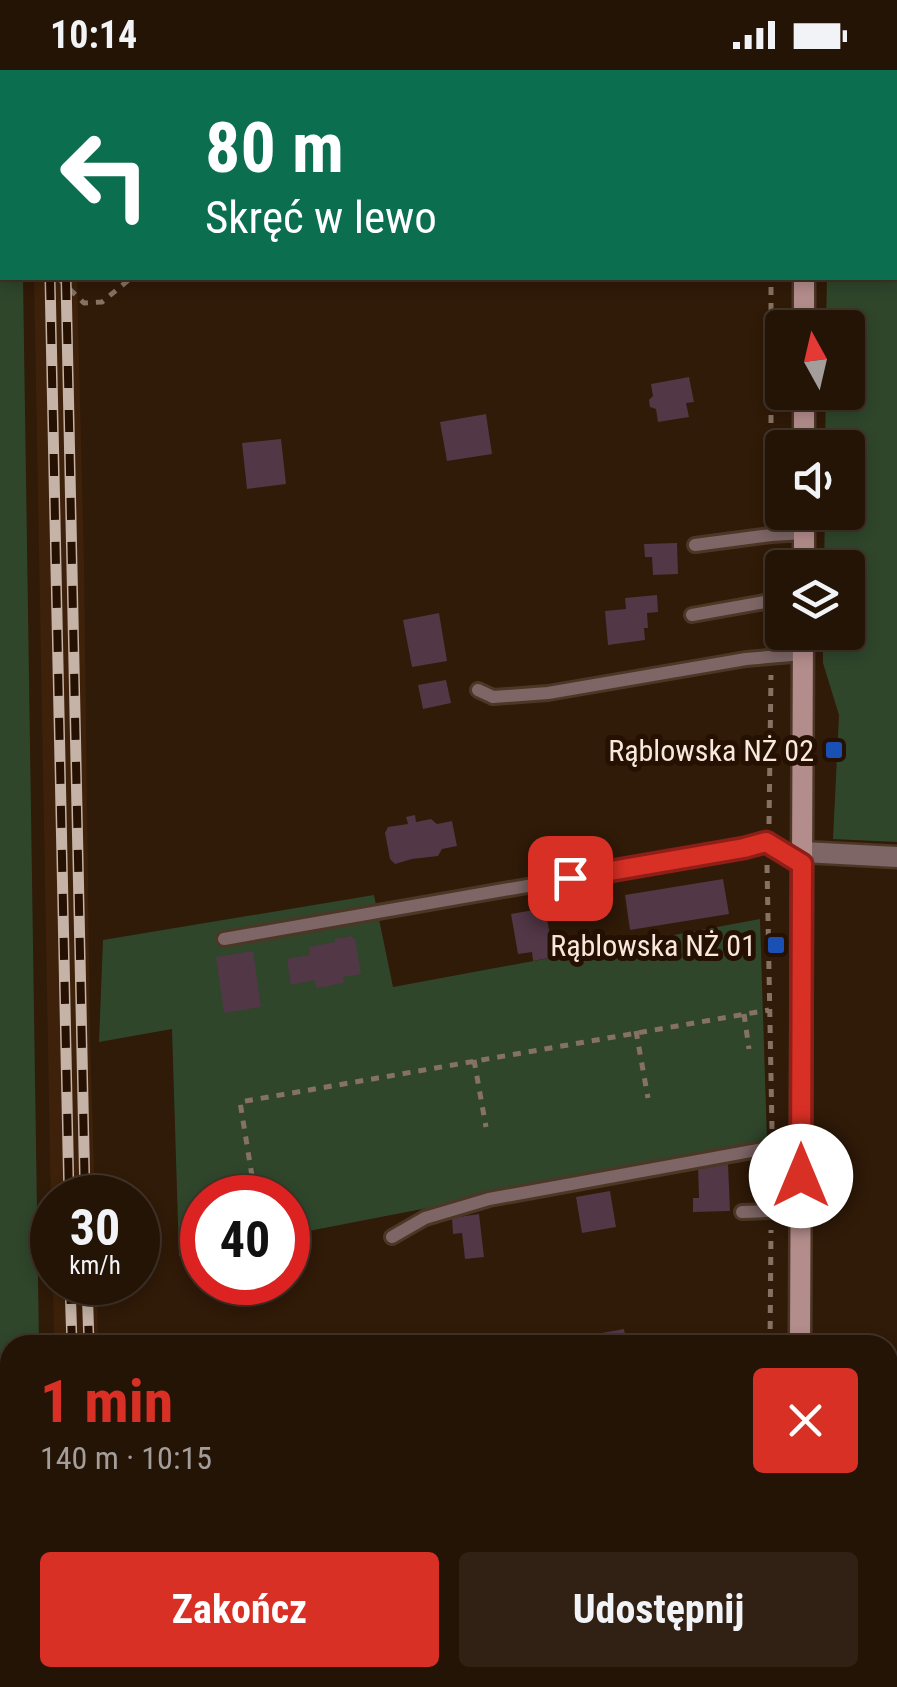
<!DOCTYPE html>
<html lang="pl">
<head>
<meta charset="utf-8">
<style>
  :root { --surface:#241406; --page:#302114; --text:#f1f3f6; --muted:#a39e9b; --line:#413328; --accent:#d93025 }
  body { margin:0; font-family:"Roboto Condensed",sans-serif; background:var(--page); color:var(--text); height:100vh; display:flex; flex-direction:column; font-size:38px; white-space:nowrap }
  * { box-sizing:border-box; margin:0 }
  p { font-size:32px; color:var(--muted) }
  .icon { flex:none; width:55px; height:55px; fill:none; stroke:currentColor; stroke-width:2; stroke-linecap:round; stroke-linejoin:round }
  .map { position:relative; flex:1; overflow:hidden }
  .sheet { position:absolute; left:0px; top:1265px; width:898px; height:352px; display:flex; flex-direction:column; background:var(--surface); border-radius:30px 30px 0 0; box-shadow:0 5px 15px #0003,0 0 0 2px var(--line) }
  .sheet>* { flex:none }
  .banner { position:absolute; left:0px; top:0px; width:898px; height:210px; box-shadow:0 5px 15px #0003,0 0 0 2px var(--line); background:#0b6e4f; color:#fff; overflow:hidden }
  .needle { width:65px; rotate:352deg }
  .buttons { position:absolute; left:765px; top:240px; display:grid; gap:20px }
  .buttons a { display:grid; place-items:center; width:100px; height:100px; border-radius:10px; background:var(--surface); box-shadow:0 5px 15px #0003,0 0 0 2px var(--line); font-size:50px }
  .speed { position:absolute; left:30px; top:1105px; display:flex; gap:20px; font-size:50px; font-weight:700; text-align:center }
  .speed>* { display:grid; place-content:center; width:130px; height:130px; border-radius:50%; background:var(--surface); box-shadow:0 5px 15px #0003,0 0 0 2px var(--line); line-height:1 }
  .speed small { font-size:25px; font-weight:400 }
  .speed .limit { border:15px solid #d22; background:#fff; color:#111 }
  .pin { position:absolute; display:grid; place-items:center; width:85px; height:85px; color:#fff; margin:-42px; border-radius:20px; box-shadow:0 5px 15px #0006 }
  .me { position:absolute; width:110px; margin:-55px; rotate:0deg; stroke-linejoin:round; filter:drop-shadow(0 0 8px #0008) }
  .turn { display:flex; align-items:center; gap:35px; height:210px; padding:0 40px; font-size:45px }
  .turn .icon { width:130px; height:130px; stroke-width:2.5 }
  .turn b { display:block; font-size:70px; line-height:85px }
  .round { display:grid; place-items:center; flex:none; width:105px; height:105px; border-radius:10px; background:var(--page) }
  .summary { display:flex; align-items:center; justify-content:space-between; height:170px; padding:0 40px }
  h1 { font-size:60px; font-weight:700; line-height:75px; color:var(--accent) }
  .action { display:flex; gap:20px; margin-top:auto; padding:20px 40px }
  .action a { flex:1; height:115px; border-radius:10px; background:var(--accent); color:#fff; font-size:40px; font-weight:700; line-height:115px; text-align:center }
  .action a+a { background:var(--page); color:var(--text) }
  .status { display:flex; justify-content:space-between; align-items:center; height:70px; padding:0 50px; background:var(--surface); direction:ltr }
  .status svg { height:28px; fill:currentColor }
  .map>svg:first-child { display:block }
</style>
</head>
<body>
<div class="status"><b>10:14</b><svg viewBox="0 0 49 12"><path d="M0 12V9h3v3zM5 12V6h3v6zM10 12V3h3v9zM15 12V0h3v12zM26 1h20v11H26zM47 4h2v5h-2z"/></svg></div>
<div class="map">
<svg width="897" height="1617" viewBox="0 0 897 1617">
  <rect width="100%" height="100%" fill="#301a08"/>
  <path fill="#3d210a" d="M34,208H77L84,490L90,965L95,1127L52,1128V1199Z
    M53,1213H97L98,1275H54Z"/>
  <path fill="#2f462b" d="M895,93H897V772L833,769L839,645L823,593V563L848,562V498L824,497L825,443L848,442V378L825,377L826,323L848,322V258L826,257L827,208H895Z
    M0,99L2,100V208H23L39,1275H10V1608H44V1617H0Z
    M374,825L393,917L760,849L767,1071L484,1122V1127L288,1165V1128H202V1182L179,1186L172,959L99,972L103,870Z"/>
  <path fill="#523746" d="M689,307L694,332L686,333L689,347L658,352L656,339L650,337L649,330L653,326L651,314Z
    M486,344L492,384L447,391L440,352Z
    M281,369L286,414L247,419L242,373Z
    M677,473L678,504L653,505L652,487H645L644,474Z
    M657,525L658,542L647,543L648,558H644L645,570L608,575L605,541L626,539L625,528Z
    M439,543L447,591L412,597L403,550Z
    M446,610L451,633L423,639L418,615Z
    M415,745L416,752L431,749L437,754L452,751L457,776L442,779L438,786L412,789L395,794L390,789L385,763L388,757L408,754L406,747Z
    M723,809L729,844L630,860L625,825Z
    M545,838L554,887L533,891L532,882L518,884L511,844Z
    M352,866L353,869H355L361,904L343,907L344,913L316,918L315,910L291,915L287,889L310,885L309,877L335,872V869Z
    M253,881L261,937L224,943L216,887Z
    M728,1094L730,1141L693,1142V1128H699L698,1096Z
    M610,1121L616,1157L582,1163L576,1127Z
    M479,1144L484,1187L465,1189L462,1163L453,1164L452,1148Z
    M624,1259L627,1275H592L591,1265Z
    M265,1608H312L314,1617H266Z"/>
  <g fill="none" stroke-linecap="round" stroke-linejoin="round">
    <g stroke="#4c3726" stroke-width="18">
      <path id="lane" d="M695,475L771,465L804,463
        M692,545L782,529
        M478,620L493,627L548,623L746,589L803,584
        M224,869L744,778L767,772L802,794
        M742,1142L801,1140
        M392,1167L425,1148L489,1129L801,1072"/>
    </g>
    <g stroke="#4c3726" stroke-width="25">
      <path id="street" d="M803,782L897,787"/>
    </g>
    <g stroke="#4c3726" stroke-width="25">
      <path id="secondary" d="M805,2V0
        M804,258V208
        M804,378V322
        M804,498V442
        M800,1275L803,562
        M800,1617V1608"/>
    </g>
    <path stroke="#867263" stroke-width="5" stroke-dasharray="8 8" stroke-linecap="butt" d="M300,2L301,0
      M772,2V0
      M0,173L2,174
      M58,208L84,233L102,232L131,208
      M771,449V208
      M771,480V514
      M769,754L771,605
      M767,795L772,1059
      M744,944L749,979
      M636,961L648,1028
      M474,990L486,1057
      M252,1106L240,1032L769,940
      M772,1124V1095
      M770,1275L771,1160
      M769,1608V1617"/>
    <use href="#lane" stroke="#7d6665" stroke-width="12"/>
    <use href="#street" stroke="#7d6665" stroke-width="20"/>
    <use href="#secondary" stroke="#b38d8c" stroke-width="20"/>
    <g stroke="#c4b3a6" stroke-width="11">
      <path id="rail" d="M46,0V2
        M62,0V2
        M50,208L69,1128
        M66,208L85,1128
        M70,1212L72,1275
        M87,1212L89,1275
        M79,1608L80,1617
        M96,1608V1617"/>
    </g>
    <use href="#rail" stroke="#261002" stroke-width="8" stroke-dasharray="22" stroke-linecap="butt"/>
  </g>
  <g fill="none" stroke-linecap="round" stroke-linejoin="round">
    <g stroke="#8d1f18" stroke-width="25">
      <path id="route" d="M570,808L744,778L766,772L802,794L801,1106"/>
    </g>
    <use href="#route" stroke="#d93025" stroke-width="18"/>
  </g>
  <g fill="#1a4fb4" stroke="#261002" stroke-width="4">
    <rect x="824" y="670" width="20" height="20" rx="5"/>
    <rect x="766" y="865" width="20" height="20" rx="5"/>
  </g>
  <g text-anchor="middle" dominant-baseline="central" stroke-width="10" stroke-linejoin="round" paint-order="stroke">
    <g font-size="30" fill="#f8e8dd" stroke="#261002" text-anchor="end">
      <text x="814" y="680">Rąblowska NŻ 02</text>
      <text x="756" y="875">Rąblowska NŻ 01</text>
    </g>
  </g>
</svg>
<div class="buttons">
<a><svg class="needle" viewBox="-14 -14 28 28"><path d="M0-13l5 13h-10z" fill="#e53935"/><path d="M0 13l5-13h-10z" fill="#a39e9b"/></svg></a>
<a><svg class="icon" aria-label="sound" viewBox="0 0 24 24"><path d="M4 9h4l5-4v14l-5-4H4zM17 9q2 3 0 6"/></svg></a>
<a><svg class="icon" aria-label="layers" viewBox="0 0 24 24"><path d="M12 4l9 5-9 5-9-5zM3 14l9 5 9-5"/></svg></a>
</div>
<div class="speed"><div>30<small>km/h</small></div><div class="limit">40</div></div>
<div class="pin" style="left:570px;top:808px;background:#d93025"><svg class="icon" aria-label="arrive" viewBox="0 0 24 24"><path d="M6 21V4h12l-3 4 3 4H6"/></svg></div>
<svg class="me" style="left:801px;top:1106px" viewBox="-20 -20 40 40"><circle r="19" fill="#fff"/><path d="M0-13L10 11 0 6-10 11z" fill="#d93025"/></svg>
<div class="banner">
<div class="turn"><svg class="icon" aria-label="left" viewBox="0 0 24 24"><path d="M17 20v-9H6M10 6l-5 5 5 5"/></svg><div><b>80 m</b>Skręć w lewo</div></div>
</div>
<section class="sheet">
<div class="summary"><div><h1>1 min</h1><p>140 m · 10:15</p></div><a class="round" style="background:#d93025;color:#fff"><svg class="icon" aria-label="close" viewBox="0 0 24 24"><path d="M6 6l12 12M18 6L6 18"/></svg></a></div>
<div class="action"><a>Zakończ</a><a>Udostępnij</a></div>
</section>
</div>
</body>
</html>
